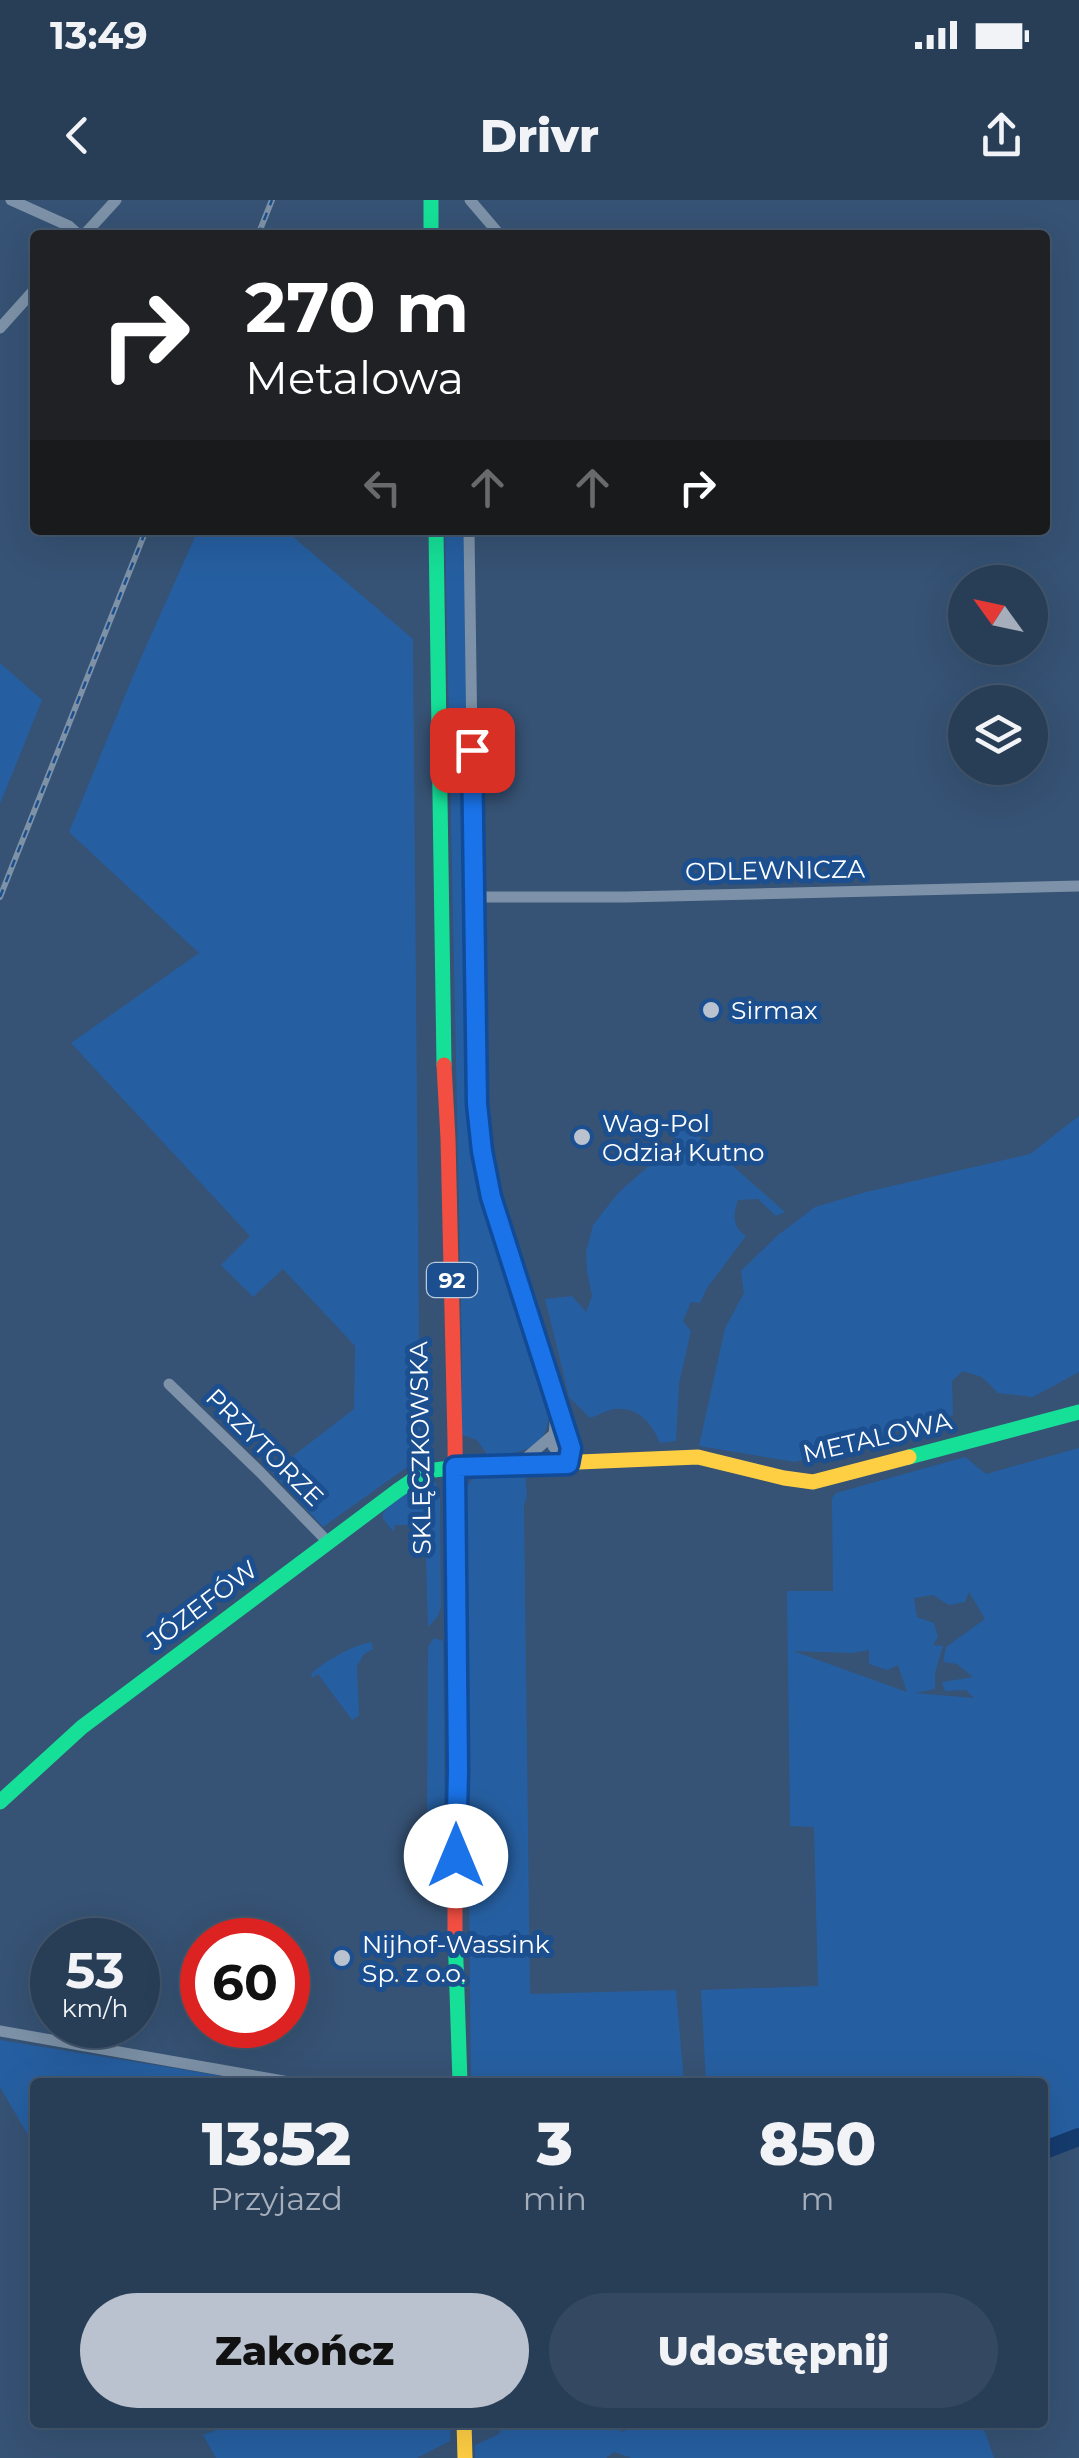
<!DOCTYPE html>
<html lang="pl">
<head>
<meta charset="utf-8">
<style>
  :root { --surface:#283e57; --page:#344961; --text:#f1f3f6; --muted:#a5aeba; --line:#44576d; --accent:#b9c2ce }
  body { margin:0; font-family:Montserrat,sans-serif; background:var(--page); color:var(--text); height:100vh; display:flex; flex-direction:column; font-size:38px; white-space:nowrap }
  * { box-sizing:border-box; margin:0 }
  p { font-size:32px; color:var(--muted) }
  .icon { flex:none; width:55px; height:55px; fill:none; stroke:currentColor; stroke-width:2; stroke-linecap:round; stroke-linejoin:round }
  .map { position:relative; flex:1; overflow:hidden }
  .panel { position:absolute; left:30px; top:1878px; width:1018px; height:350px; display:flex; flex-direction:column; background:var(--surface); border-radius:10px; box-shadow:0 10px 40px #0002,0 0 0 2px var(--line) }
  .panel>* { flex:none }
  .top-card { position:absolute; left:30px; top:30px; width:1020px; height:305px; border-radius:10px; box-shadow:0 10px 40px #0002,0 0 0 2px var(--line); background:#202124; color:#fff; overflow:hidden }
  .needle { width:65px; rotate:303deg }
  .tools { position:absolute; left:948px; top:365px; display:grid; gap:20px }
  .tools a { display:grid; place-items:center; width:100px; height:100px; border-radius:50%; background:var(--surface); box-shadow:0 10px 40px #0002,0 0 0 2px var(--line); font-size:50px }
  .speed { position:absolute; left:30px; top:1718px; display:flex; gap:20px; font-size:50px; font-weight:700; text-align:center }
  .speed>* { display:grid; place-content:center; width:130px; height:130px; border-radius:50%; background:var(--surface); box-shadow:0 10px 40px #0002,0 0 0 2px var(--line); line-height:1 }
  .speed small { font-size:25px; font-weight:400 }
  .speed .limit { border:15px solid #d22; background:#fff; color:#111 }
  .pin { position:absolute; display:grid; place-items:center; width:85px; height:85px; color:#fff; margin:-42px; border-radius:20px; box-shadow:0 5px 15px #0006 }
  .me { position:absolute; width:110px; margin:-55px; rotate:0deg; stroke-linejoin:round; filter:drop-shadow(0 0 8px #0008) }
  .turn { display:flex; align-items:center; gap:35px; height:210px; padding:0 50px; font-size:45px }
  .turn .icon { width:130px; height:130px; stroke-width:2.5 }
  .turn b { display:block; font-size:70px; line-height:85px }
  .lanes { display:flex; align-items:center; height:95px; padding:0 50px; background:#0003; justify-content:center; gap:50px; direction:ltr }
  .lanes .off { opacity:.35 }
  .eta { display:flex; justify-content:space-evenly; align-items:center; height:170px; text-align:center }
  .eta b { font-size:60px; font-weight:800; line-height:70px }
  .action { display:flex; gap:20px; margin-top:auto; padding:20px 50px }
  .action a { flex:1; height:115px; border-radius:60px; background:var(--accent); color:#111; font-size:40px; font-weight:800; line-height:115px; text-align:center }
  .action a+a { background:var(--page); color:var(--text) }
  .status { display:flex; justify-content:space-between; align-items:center; height:70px; padding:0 50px; background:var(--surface); direction:ltr }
  .status svg { height:28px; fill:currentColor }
  header { display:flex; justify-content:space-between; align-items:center; height:130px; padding:0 50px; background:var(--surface); font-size:45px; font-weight:800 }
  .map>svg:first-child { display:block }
</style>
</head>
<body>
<div class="status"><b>13:49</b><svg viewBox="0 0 49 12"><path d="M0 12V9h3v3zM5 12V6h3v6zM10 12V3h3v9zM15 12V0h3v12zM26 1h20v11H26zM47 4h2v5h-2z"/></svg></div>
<header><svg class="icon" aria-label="back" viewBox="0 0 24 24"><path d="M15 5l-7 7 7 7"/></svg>Drivr<svg class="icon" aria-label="share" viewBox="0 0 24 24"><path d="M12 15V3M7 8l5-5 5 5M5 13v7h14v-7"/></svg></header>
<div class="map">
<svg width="1079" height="2258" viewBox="0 0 1079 2258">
  <rect width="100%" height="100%" fill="#365274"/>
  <path fill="#265fa1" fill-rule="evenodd" d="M198,330H285L413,439L420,1258L323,1327L272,1272L354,1209L355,1146L283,1069L253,1097L221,1065L250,1036L71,843L199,753L69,632L136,469Z
    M445,330H465L473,815L490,1011L548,1195C554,1244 533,1253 488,1256L477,1240L462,1235V1149Z
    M0,463L42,500L0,604Z
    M673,913L785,1012L776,1016L758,999L738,1000C733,1014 732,1027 746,1036L707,1088L700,1103L691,1102L683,1121L691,1131L679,1184L676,1241L660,1243C652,1224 639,1207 615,1209C607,1210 597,1216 590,1218L569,1197L545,1099L572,1096L586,1112L592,1096L587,1071L586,1052L593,1025L618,993L650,965L663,963L675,939Z
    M1079,916V1172L1033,1197L998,1193L982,1177L963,1171L952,1181L953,1215L795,1262L699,1246L725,1128L744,1093L741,1071L778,1035L815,1007L866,992L1030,954Z
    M1079,1248V1930L1043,1944L1042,1882H706L701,1790L818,1786L814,1627L790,1626L787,1391H833L832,1298L836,1293L965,1257L986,1274ZM969,1392L985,1419L946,1447L943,1462L957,1464L973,1477L942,1482L945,1491L966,1490L974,1498L915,1493L935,1489V1473L943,1446L933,1445L938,1437L934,1423L917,1417L914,1398L933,1395L949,1405L965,1402ZM869,1450V1464L887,1470L898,1465L907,1492L793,1451L852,1453Z
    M525,1270L527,1296L524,1305L530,1794L676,1790L684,1882H471L465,1289L477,1272Z
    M423,1278C438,1278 438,1287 440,1300L441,1407L438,1416L428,1427L425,1325H395L394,1332L383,1319V1313L387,1308Z
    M434,1438L443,1441L445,1641L440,1644L434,1639L427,1625L428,1447Z
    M371,1442L373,1449L364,1454L357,1466L359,1516L352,1520L318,1474L312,1478L311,1474C325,1461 351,1446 371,1442Z
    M0,1840L247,1880L248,1882H35V1947L0,1887Z
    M507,2222L617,2223L622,2232L646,2222L982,2223L994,2258H632L614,2252L606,2258H475V2245L499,2234L502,2225Z
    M236,2223H451L450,2241L417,2258H216L203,2235Z"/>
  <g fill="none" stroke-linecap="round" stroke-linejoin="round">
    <path stroke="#153c6e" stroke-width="18" d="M1042,1951L1079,1937"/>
    <path stroke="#7d92a8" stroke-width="11" d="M11,0L69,26L79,35
      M470,0L500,35
      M84,35L116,0
      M0,128L35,89
      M469,330L477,903L482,951L491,997L571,1248L567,1264
      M473,697H626L1079,686
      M169,1184L259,1271L328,1342
      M556,1213L553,1246L567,1264
      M518,1265L553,1235
      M0,1831L289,1882"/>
    <path stroke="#16e098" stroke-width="15" d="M431,0V35
      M436,330L444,865
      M909,1257L1079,1212
      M0,1602L82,1527L397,1291L426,1271L459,1267
      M455,1732L460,1882"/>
    <path stroke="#ffcf43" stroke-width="15" d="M459,1267L698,1257L784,1278L813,1282L909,1257
      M464,2222L465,2258"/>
    <path stroke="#f24e42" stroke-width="15" d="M444,865L448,939L455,1240L458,1569L455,1647V1732"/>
    <g stroke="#7e92a7" stroke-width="6">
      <path id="rail" d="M258,35L272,0
        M0,697L146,330"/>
    </g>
    <use href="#rail" stroke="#1b4f8f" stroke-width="2.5" stroke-dasharray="8" stroke-linecap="butt"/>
  </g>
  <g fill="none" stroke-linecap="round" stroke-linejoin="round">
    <g stroke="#114b97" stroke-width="25">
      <path id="route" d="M456,1656L458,1570L455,1267L568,1264L571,1248L491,997L482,951L477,904L472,550"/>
    </g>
    <use href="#route" stroke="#1a73e8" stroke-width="18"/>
  </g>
  <g fill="#b9c2ce" stroke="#1b4f8f" stroke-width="4">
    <circle cx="711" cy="810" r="10"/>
    <circle cx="582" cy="937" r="10"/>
    <circle cx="342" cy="1758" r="10"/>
  </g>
  <g text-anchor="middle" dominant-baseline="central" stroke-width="10" stroke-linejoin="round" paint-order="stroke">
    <rect fill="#1b4f8f" stroke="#bbcadd" stroke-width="2.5" x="427" y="1063" width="50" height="34" rx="8"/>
    <g font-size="22" font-weight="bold" fill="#fff">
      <text x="452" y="1080">92</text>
    </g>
    <g font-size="25" fill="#fff" stroke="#1b4f8f">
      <text transform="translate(775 670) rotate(-1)">ODLEWNICZA</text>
      <text transform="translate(877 1237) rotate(-13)">METALOWA</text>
      <text transform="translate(265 1247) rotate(45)">PRZYTORZE</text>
      <text transform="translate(420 1248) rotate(-91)">SKLĘCZKOWSKA</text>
      <text transform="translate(202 1405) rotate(-37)">JÓZEFÓW</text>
    </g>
    <g font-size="25" fill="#fff" stroke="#1b4f8f" text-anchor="start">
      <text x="731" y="810">Sirmax</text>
      <text x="602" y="923">Wag-Pol<tspan x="602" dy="29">Odział Kutno</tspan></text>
      <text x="362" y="1744">Nijhof-Wassink<tspan x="362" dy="29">Sp. z o.o.</tspan></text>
    </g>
  </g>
</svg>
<div class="tools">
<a><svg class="needle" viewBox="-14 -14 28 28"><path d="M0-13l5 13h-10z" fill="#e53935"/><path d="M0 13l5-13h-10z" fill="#a5aeba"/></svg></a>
<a><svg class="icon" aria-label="layers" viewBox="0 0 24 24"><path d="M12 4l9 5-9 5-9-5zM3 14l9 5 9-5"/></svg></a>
</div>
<div class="speed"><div>53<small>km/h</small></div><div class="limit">60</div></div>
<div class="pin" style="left:472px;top:550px;background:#d93025"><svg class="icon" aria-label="arrive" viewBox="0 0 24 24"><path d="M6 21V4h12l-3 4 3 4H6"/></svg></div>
<svg class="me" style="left:456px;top:1656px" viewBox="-20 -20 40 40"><circle r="19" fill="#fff"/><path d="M0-13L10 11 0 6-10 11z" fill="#1a73e8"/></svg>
<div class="top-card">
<div class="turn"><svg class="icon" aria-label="right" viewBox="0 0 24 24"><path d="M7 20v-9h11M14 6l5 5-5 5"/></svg><div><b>270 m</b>Metalowa</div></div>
<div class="lanes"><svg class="icon off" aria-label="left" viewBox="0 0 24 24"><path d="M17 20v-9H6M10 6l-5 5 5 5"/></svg><svg class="icon off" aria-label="ahead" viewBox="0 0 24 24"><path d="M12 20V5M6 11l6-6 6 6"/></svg><svg class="icon off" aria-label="ahead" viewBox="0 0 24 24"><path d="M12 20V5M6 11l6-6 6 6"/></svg><svg class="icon" aria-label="right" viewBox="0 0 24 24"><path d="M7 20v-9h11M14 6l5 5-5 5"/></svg></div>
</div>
<section class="panel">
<div class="eta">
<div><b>13:52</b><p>Przyjazd</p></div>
<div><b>3</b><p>min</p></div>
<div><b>850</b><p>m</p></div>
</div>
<div class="action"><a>Zakończ</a><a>Udostępnij</a></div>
</section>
</div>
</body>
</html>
